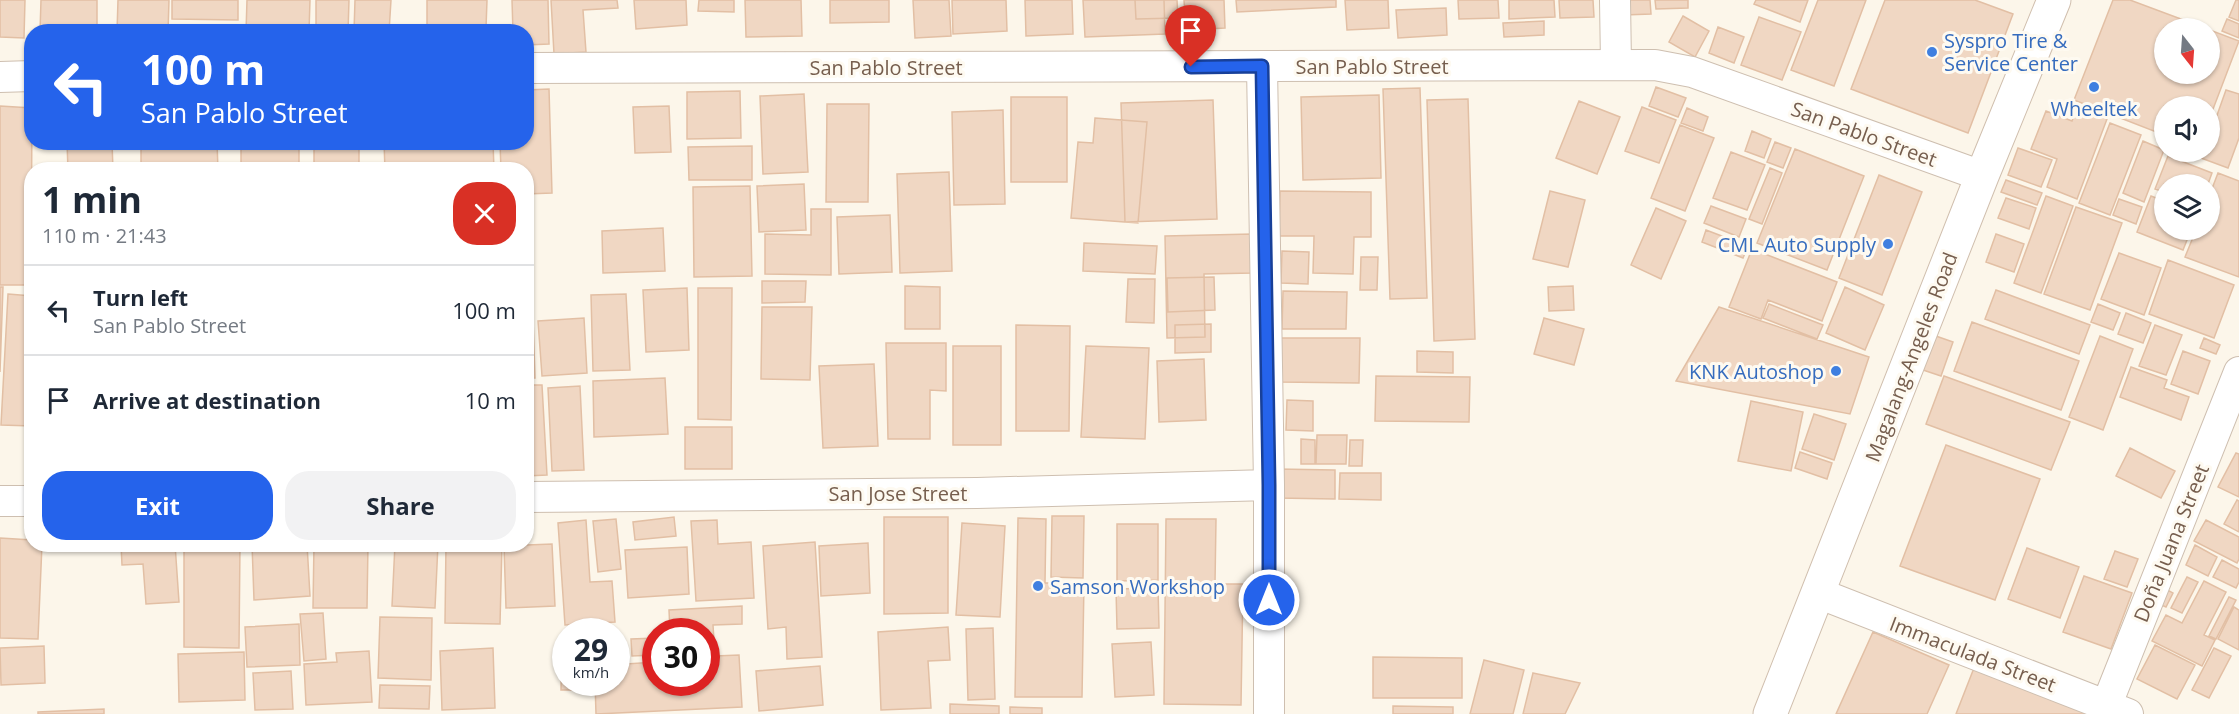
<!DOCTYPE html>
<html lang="en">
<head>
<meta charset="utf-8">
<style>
  :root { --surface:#fff; --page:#f2f2f3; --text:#1f2937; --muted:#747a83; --line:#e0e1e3; --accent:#2563eb }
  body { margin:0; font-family:"Open Sans",sans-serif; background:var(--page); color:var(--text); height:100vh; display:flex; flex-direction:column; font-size:22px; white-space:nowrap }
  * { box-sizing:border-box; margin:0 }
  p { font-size:20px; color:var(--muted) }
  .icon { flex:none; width:33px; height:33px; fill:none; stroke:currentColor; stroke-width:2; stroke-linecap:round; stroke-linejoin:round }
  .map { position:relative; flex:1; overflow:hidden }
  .side { position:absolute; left:24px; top:162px; width:510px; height:390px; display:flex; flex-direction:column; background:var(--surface); border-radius:24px; box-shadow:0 2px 4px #0004 }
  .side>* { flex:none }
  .top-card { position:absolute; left:24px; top:24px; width:510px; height:126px; border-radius:24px; box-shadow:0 2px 4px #0004; background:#2563eb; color:#fff; overflow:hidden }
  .needle { width:39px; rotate:163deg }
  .tools { position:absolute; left:2154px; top:18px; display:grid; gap:12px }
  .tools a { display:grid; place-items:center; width:66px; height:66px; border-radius:50%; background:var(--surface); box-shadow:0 2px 4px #0004; font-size:30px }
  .speed { position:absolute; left:552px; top:618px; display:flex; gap:12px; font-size:30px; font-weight:700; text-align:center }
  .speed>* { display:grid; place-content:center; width:78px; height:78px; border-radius:50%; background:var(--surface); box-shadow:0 2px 4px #0004; line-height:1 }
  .speed small { font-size:15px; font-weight:400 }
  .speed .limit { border:9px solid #d22; background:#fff; color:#111 }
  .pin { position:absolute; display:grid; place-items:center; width:51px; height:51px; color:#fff; margin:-62px -26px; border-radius:50% 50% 50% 0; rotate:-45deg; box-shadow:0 0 6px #0007 }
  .pin .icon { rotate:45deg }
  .me { position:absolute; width:66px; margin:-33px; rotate:0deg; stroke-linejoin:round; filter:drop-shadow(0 0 4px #0008) }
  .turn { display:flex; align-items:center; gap:21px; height:126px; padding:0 18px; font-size:27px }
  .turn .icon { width:78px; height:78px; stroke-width:2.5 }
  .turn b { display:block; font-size:42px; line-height:51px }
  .round { display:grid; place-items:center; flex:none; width:63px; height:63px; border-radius:24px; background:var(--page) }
  .head { display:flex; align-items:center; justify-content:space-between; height:102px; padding:0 18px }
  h1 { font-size:36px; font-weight:700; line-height:45px }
  .primary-button { display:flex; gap:12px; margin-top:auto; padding:12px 18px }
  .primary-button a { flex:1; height:69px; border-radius:24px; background:var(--accent); color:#fff; font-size:24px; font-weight:700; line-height:69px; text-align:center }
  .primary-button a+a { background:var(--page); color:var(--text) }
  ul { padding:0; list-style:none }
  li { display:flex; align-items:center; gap:18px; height:90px; padding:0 18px; border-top:2px solid var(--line) }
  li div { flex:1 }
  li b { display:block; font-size:22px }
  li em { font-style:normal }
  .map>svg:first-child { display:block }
</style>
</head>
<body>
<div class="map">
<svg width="2239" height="714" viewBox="0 0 2239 714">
  <rect width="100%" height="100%" fill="#fcf6ea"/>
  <path fill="#f0d7c3" stroke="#e2bfa4" stroke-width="1.5" d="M0,0H25L24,38L0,37Z
    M41,0H97V32H40Z
    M118,0H169L168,32H117Z
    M172,0H238V20L172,19Z
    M247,0H310L309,32H246Z
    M316,0H349L348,32H316Z
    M355,0H391L389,32H354Z
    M427,0H487L486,28L427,26Z
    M512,0H548L549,44L526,45V32H513Z
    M551,0H617L618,8L583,10L586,52L554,54Z
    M634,0H686L687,25L636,29Z
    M699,0H734V12L698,11Z
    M745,0H801L802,36L746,37Z
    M830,0H889V22L830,23Z
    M913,0H949L951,36L915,38Z
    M952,0H1006L1007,31L953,34Z
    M1025,0H1072L1073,34L1026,36Z
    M1083,0H1164L1165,34L1085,37Z
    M1135,0H1177L1178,18L1136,19Z
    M1184,0H1224L1225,28L1186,30Z
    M1236,0H1336V7L1237,12Z
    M1345,0H1388L1389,28L1347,30Z
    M1458,0H1498L1499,18L1459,19Z
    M1509,0H1554L1555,17L1509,19Z
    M1559,0H1593L1594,17L1560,18Z
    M1623,0H1650L1651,14L1624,15Z
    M1655,0H1688V8L1656,9Z
    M1756,0H1808L1800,22L1754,4Z
    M1818,0H1866L1834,86L1791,70Z
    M1885,0H1975L2013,14L1968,133L1851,89Z
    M2113,0H2130L2205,28H2164V74H2210V30L2239,41L2210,117V106H2164V135L2074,100Z
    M2236,0H2239V21L2229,17Z
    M1446,8L1447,35L1398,38L1396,10Z
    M1683,16L1709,31L1695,57L1669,42Z
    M1759,17L1801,32L1782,80L1741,65Z
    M2227,19L2239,24V38L2222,31Z
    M1544,21V35L1504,37L1503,23Z
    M1718,27L1744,37L1734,63L1709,53Z
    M1656,87L1686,98L1678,117L1649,106Z
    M1420,88L1427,298L1390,299L1383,89Z
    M549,89L552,193L526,194V170H501L500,142H526V90Z
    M2226,90L2239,94V138L2228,168L2201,158L2203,152H2210V135Z
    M740,91L741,138L687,139V92Z
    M804,94L808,172L763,174L760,96Z
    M1379,95L1381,178L1303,180L1301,97Z
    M1011,97H1067V182H1011Z
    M1468,99L1475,339L1434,341L1427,100Z
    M1213,100L1217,219L1125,222L1121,103Z
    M1579,101L1620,117L1597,174L1556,158Z
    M827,104H869L868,202H826Z
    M0,106L32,108L31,285H0Z
    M669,106L671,152L635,153L633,107Z
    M1642,107L1676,120L1659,163L1625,151Z
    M1687,108L1708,117L1703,131L1681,123Z
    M2077,108L2107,119L2077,199L2047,187L2057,159L2031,149L2046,111L2072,121Z
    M1003,110L1005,204L954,205L952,112Z
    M1095,118L1147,122L1138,223L1071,218L1078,142L1093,143Z
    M2110,123L2141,135L2110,215L2079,203Z
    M1680,125L1714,138L1685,211L1651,198Z
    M1752,131L1771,139L1764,158L1745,151Z
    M2143,141L2164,150L2144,202L2123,193Z
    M67,142H112L113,170H68Z
    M141,142H217L218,170H141Z
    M241,142H299V170H241Z
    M314,142H359V170H314Z
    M384,142H493L494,170H385Z
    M1775,142L1791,148L1783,168L1767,162Z
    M752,146V180H689L688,147Z
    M2018,148L2052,160L2041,187L2008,175Z
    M1795,149L1864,176L1827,270L1757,243Z
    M1731,152L1765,165L1747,210L1713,198Z
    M2168,156L2212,173L2208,184H2164V192L2155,189Z
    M1770,168L1782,173L1762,224L1749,219Z
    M949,172L952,271L900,273L897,174Z
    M2218,173L2239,181V277L2185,257L2196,230H2210V194Z
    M1879,175L1922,192L1882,295L1839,278Z
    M2006,180L2042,193L2037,205L2001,192Z
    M804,184L806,230L759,232L757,186Z
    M750,186L752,276L694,277L693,187Z
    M1280,191L1371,192V237H1354L1353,274L1313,273L1314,236H1279Z
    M1550,191L1585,200L1568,267L1533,259Z
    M2046,196L2073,206L2041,293L2014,283Z
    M2151,196L2164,201V230H2191L2183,250L2137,232Z
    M2006,198L2036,208L2029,229L1998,218Z
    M2119,199L2142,207L2136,224L2113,215Z
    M1711,206L1746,219L1739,237L1704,223Z
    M2076,207L2122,223L2090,310L2044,294Z
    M1656,208L1686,221L1661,279L1631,265Z
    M811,209H831V275L765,274V234L811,235Z
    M890,215L892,272L839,274L837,217Z
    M663,228L665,271L603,273L602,231Z
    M1706,230L1748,246L1743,258L1702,242Z
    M1252,234L1253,273L1204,274L1205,337L1167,338L1165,236Z
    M1996,234L2024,244L2014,272L1986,262Z
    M1084,243L1157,246L1155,274L1083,271Z
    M1752,249L1837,282L1822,321L1768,300L1761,319L1729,307Z
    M1282,251L1309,252L1308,284L1281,283Z
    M2119,253L2161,268L2144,315L2101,299Z
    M1361,257H1378L1377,290H1360Z
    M2168,260L2234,285L2214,338L2149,314Z
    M1214,277L1215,310L1168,312L1167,278Z
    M1128,279H1155L1154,323L1126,322Z
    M762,281H806L805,302L762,303Z
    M905,286L940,287V329H905Z
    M1573,286L1574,310L1549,311L1548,287Z
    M0,287H3L0,372Z
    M1845,287L1884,305L1865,350L1826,333Z
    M687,288L689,350L646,352L643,290Z
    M698,288H732L731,420L698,419Z
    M1996,290L2090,325L2079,354L1985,319Z
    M1283,291L1347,292L1346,329H1282Z
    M8,294L32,296V426L1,425Z
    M626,294L630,370L593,371L591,295Z
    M1769,304L1823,325L1817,339L1763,318Z
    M2098,304L2120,313L2113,330L2091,322Z
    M762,307H812L810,380L761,379Z
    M1719,307L1869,357L1850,414L1676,381Z
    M2126,313L2151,323L2143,343L2118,334Z
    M584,318L587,373L542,376L538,321Z
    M1544,318L1584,329L1574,365L1534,354Z
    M526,319H533L535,378H526Z
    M1972,322L2079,361L2061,410L1954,371Z
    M1211,324V352L1175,353V325Z
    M1016,325L1070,326L1069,431H1016Z
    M2155,325L2182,335L2166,375L2139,366Z
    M1933,335L1953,342L1941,376L1920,369Z
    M2100,336L2133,349L2103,430L2069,417Z
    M1281,338H1360L1359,383L1280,382Z
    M2204,338L2220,345L2216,354L2200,348Z
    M886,343H946V391L930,390V439H888Z
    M953,346H1001V445H953Z
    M1086,346L1149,348L1145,439L1081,437Z
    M1417,351L1453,352V373L1417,372Z
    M2183,351L2210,361L2198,394L2171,384Z
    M1204,359L1206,420L1159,422L1157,361Z
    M874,364L878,446L823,448L819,366Z
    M2131,367L2167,380L2164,388L2189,397L2181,420L2120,397Z
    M1376,376L1470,377L1469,422L1375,421Z
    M1944,376L2070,422L2051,470L1926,424Z
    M665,378L668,434L594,437L593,381Z
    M526,385H542L547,475L526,476Z
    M580,386L584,470L552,471L548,388Z
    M1287,400L1313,401V431L1286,430Z
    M1751,401L1803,412L1791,471L1738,461Z
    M1814,414L1846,424L1834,460L1802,449Z
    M685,427H732V469H685Z
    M1317,435H1347L1346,464H1316Z
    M1301,439L1315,440V464H1301Z
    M1350,440H1363L1362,466H1349Z
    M1946,445L2040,479L1995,600L1900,566Z
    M2130,448L2175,471L2161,498L2116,476Z
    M1800,452L1832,463L1827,479L1795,468Z
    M2236,453L2239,454V497L2218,487Z
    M1277,469L1335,470V499L1277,498Z
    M1340,473H1381V500L1339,499Z
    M2237,500L2239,501V532L2224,524Z
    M1052,516H1084L1083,578L1051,577Z
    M674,517L676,536L635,540L633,522Z
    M884,517H948V613L884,614Z
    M1018,518L1046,519L1045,583H1084L1082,697H1015Z
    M616,519L621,569L598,572L593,521Z
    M1166,519H1216L1215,584H1243L1241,705L1164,704Z
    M586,520L590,582L612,581L615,622L565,625L558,523Z
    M717,520L718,544L751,542L754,598L696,601L691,521Z
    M2206,520L2239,537V559L2237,563L2194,541Z
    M962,523L1005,526L1000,617L956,615Z
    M1117,524H1158V580L1117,581Z
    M0,538L32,540V544H42L38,639L0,638Z
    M815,542L822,657L787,659L786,627L768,629L763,546Z
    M868,543L870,593L821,596L819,546Z
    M121,544H175L179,602L146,604L143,564L122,565Z
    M184,544H240L239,648L184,647Z
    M252,544H307L310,596L254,600Z
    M314,544H368L367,608H313Z
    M395,544H438L435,608L392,606Z
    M446,544H502L500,624L445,623Z
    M552,544L555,606L506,608L504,546Z
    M2195,545L2217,557L2208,576L2186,565Z
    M687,547L689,594L628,598L625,550Z
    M2027,548L2079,567L2060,618L2008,599Z
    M2115,551L2138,559L2127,587L2104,579Z
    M2222,560L2239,569V582L2236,588L2213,577Z
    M2084,576L2132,593L2111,649L2063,632Z
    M2187,577L2198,582L2182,613L2171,608Z
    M2204,581L2226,592L2204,635L2215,640L2202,666L2152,641L2166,615L2182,623Z
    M2160,586L2173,593L2166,607L2152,601Z
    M1158,588L1159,628L1117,629L1116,589Z
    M2229,597L2236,600L2216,639L2209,636Z
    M742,606V624L713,625L715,656L739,655L742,707L596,714L595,682H616V647H625L626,664L656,662V682H706V632H670L669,610Z
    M2234,607L2239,610V650L2218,639Z
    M323,613L326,659L304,661L300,614Z
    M380,617L432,618L431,680L378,678Z
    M299,624L300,665L247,667L245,627Z
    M948,627L950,660L928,661L931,708L881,710L878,632Z
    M993,628L995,699L968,700L966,629Z
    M1873,632L1949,665L1927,714H1836Z
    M562,634H566V682H588V690H561Z
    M656,638V655L632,656L631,639Z
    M1151,642L1154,695L1115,697L1112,644Z
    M2155,645L2195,665L2177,699L2137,679Z
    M44,646L45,683L1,685L0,648Z
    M493,648L495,708L442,710L440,651Z
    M2214,648L2231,656L2209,698L2192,690Z
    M369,651L372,702L306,705L304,664L337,662L336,653Z
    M244,652L245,700L179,702L178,654Z
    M1373,657L1462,658V698H1373Z
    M1484,660L1524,670L1513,714H1470Z
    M820,666L823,705L759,711L756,671Z
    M1974,668L2091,714H1956Z
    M291,671L293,709L255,710L253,673Z
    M1533,673L1580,683L1565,714H1523Z
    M380,685L430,686L429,709L379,708Z
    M950,704L999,706V714H950Z
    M1393,706L1453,707V714H1393Z
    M1010,707L1042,708V714H1010Z
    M104,709V714H38V712Z"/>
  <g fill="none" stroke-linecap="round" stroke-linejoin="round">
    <g stroke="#cebfb0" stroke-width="32">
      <path id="minor" d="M1615,0L1616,64
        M1262,66L1269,485V714
        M526,68L1655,65L1692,72L1982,176
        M0,77L32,76
        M526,497L977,493L1269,485
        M0,501H32
        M1818,593L2128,714
        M2103,714L2239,372"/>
    </g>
    <g stroke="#d0bfae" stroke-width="35">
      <path id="secondary" d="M1770,714L1982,176L2054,0"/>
    </g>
    <use href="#minor" stroke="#fff" stroke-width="30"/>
    <use href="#secondary" stroke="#fff" stroke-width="33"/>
  </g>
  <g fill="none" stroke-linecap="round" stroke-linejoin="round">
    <g stroke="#184099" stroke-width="15">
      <path id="route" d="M1191,67L1262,66L1269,485V600"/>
    </g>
    <use href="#route" stroke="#2563eb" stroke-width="10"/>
  </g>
  <g fill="#3f7fe0" stroke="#fefaf1" stroke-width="2">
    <circle cx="1932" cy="52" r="6"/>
    <circle cx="2094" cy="87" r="6"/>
    <circle cx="1888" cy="244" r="6"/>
    <circle cx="1836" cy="371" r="6"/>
    <circle cx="1038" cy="586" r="6"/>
  </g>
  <g text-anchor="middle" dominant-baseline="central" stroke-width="6" stroke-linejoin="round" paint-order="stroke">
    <g font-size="20" fill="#366cbe" stroke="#fefaf1" text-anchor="start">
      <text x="1944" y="40">Syspro Tire &amp;<tspan x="1944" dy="23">Service Center</tspan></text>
      <text x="2094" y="108" text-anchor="middle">Wheeltek</text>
      <text x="1876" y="244" text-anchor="end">CML Auto Supply</text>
      <text x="1824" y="371" text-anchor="end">KNK Autoshop</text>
      <text x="1050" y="586">Samson Workshop</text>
    </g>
    <g font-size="20" fill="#765e4e" stroke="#fefaf1">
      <text x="1372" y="66">San Pablo Street</text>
      <text x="886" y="67">San Pablo Street</text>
      <text transform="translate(1864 134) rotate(20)">San Pablo Street</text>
      <text transform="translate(1911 357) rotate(-69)">Magalang-Angeles Road</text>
      <text x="898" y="493">San Jose Street</text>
      <text transform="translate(2171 543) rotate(-68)">Doña Juana Street</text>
      <text transform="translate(1973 654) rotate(21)">Immaculada Street</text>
    </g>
  </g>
</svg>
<div class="tools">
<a><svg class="needle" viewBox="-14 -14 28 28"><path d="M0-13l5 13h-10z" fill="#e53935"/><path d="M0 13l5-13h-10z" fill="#747a83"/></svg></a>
<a><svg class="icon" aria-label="sound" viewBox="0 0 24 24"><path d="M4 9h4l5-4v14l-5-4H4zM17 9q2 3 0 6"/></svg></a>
<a><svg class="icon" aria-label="layers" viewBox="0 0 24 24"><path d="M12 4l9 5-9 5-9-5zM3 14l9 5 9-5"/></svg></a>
</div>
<div class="speed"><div>29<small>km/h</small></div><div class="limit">30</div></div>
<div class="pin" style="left:1191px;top:67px;background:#d93025"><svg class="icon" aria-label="arrive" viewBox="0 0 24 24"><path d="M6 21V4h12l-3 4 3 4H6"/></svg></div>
<svg class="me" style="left:1269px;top:600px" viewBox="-20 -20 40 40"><circle r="17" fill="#2563eb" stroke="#fff" stroke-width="3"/><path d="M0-11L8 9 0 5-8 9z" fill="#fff"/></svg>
<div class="top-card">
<div class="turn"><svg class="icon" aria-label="left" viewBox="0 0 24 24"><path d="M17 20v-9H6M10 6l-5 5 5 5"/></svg><div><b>100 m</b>San Pablo Street</div></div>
</div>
<section class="side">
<div class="head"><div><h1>1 min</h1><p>110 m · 21:43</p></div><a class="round" style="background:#d93025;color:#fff"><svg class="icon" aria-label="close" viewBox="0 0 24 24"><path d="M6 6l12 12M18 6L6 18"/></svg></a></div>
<ul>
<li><svg class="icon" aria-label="left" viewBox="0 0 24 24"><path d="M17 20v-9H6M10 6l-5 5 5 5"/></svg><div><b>Turn left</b><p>San Pablo Street</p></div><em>100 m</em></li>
<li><svg class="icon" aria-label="arrive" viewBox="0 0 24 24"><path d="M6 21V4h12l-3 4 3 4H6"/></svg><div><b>Arrive at destination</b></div><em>10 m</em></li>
</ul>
<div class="primary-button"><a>Exit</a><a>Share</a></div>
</section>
</div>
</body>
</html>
